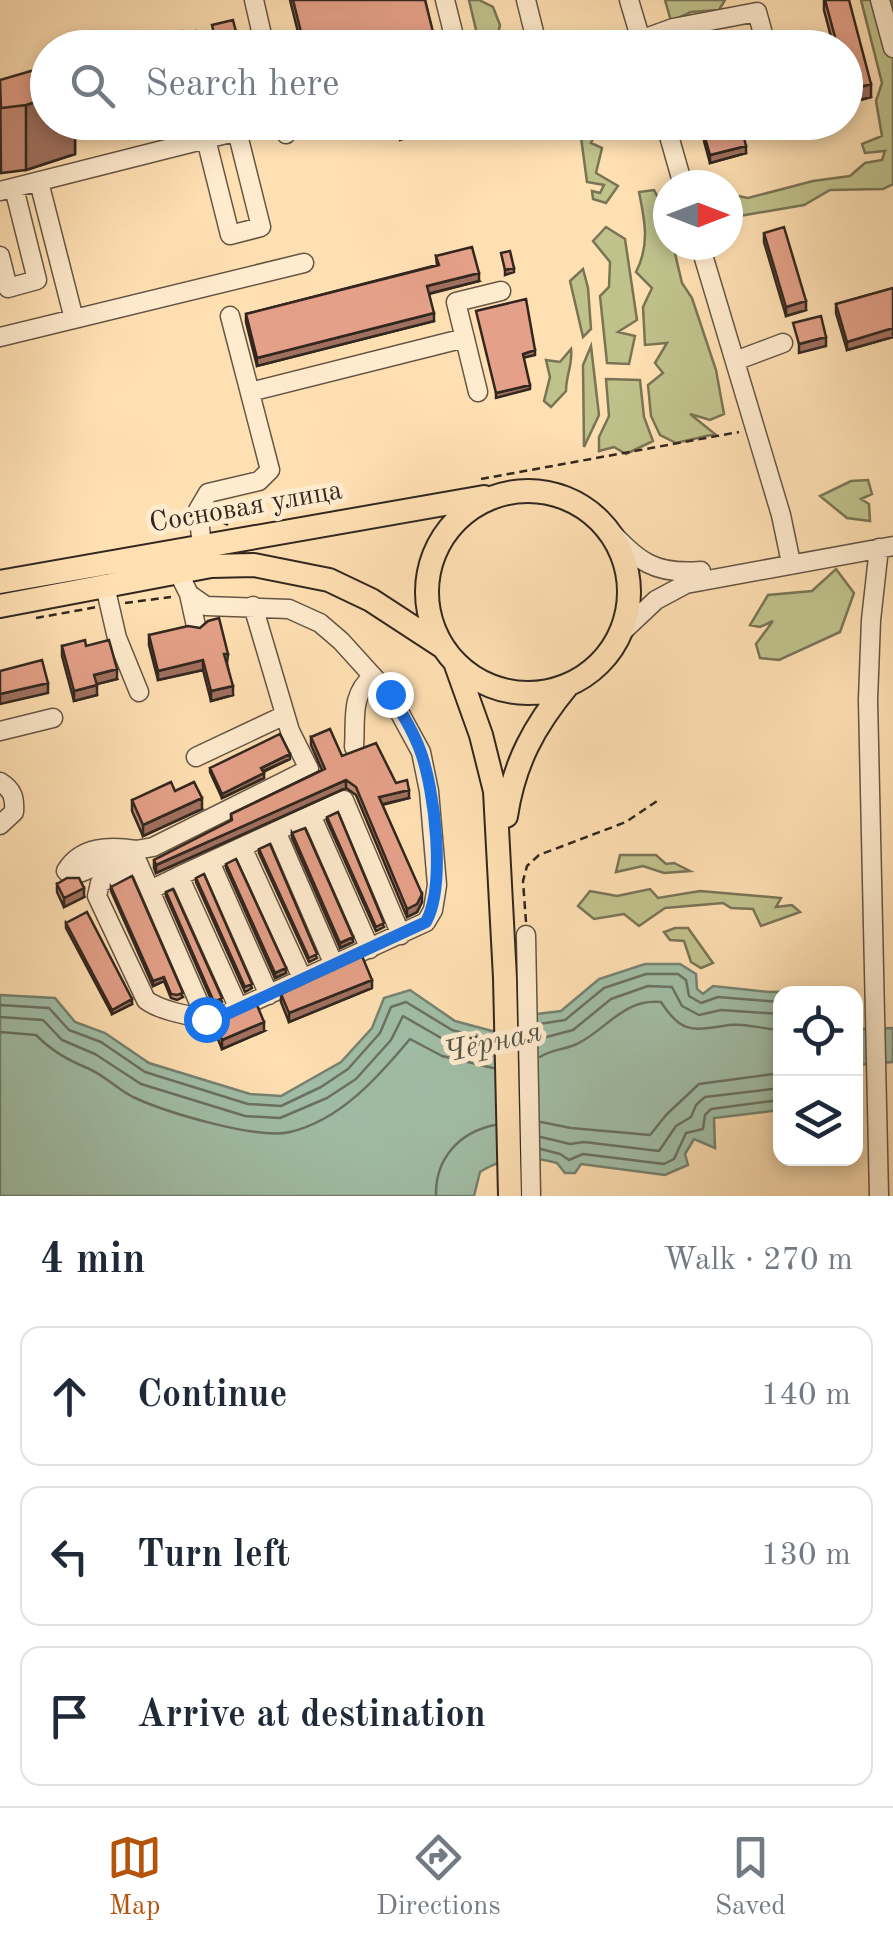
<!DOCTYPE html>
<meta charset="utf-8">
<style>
:root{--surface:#fff;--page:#f2f2f3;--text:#1f2937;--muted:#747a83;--line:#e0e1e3;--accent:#b45309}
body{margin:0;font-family:"Old Standard TT",serif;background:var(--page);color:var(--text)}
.controls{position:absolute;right:30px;bottom:30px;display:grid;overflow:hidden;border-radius:20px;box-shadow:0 5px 15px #0003}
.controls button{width:90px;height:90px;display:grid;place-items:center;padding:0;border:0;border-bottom:2px solid var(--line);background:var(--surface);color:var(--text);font:50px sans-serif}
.compass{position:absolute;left:653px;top:170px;width:90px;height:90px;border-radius:50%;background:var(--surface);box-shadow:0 5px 15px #0003;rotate:90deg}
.stop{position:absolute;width:30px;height:30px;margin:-22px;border:8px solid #1a73e8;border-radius:50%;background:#fff}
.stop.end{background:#1a73e8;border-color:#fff;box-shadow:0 2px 10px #0008}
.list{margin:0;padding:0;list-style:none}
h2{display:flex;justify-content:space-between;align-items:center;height:130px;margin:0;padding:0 40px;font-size:42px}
h2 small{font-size:32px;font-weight:400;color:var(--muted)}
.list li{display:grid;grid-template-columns:65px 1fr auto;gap:30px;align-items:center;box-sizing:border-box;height:140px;margin:0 20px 20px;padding:0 20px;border:2px solid var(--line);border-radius:20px}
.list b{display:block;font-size:38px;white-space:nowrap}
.list em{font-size:32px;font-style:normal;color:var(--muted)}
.icon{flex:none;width:55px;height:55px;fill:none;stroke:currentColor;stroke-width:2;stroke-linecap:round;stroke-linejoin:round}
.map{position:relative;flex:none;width:893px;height:1196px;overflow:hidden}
.search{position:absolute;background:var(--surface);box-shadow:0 5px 15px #0003;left:30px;right:30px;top:30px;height:110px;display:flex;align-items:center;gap:25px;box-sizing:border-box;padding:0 35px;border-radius:55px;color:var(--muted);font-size:38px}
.sheet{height:610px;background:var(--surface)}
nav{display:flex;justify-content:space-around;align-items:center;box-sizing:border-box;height:140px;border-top:2px solid var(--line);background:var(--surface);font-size:28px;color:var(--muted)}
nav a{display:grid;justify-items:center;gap:5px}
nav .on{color:var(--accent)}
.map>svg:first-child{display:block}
</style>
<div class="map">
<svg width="893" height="1196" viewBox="0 0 893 1196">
<rect width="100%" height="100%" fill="#ffe0b3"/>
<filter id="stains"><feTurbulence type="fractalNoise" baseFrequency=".002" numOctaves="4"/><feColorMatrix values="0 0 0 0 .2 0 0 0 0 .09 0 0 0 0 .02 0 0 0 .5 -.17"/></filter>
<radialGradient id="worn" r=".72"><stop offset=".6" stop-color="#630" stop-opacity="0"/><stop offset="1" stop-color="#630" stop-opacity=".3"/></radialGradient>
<path fill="#c0c28c" stroke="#797456" stroke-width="2.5" d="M469,0H479L493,7L500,25L495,47H480Z
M665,0H725L719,10L691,12L671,21Z
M861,0H893V184L883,189L830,190L804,205L728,218V194L748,198L813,181L850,176L865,163L882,160L885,151L865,153L862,144L882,136L876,101L882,83Z
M583,123H601L591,143L602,148L596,173L618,186L606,203L593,199L592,191L600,193L604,185L587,182L580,130Z
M654,190L667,215L668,245H673L682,283L692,298L716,370L724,414L710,420L690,414L715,434L676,443L660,435L651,416L648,385L663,373L655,363L667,343L645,345L643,307L652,288L636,272C650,245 645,221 639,192Z
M606,227L625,239L637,320L618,332L635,336L629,364L607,363L600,296L609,287L610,262L593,241Z
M583,269L588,288L591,329L583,337L570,281Z
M591,346L599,415L584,447L583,365Z
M571,349C573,364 566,375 566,391L551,407L544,401L550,377L546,360L560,362Z
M606,379L640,380L644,417L653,441L626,454L614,447L599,451V437L609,416Z
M868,480L872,494L861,499L869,504L870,521L847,518L820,496L851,481Z
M836,569L854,593L840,632L779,660L760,658L756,644L773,621L760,627L750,625L768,595L812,591Z
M620,855H656L666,864L674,863L690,871L664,873L643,866L616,872Z
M650,889L658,898L700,891L781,898L776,907L792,905L800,912L761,926L753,909L731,908L723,903L665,908L639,926L624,914L594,919L578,906L590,891L617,896Z
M675,928H688L713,963L701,968L691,962L684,941L670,940L664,932Z"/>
<path fill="#a1bea7" stroke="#758271" stroke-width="2.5" d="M645,964H680L696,974L697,989L703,994L713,986L769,992L823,991V993L780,994V1110L714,1118L715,1148L694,1139L685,1154L688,1165L665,1175L581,1164L575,1173H565L557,1163C531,1156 503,1157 480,1172L474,1196H0V995L55,998L75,1022L105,1033L149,1063L250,1094L281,1096L341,1062L372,1028L384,998L410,990L455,1021L492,1031L519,1025L537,1014L561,1011L599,979Z
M893,1028V1062L856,1065V1029Z"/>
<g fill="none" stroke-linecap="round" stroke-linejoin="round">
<path stroke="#6a7263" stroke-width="2.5" d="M0,1005L49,1008L69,1030L101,1042L145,1072L248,1104L281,1106L321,1087L348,1069L380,1033L391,1007L406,1002L452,1030L493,1041
M0,1017L43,1020L62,1040L95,1054L141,1084L245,1116L280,1118L327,1098L356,1079L391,1040L403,1016L448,1042L493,1053
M539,1024L565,1020L604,988L646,974H678L686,980L689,996L701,1003L718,997L780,1002
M0,1032L36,1035C52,1051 66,1059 87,1068C103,1074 117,1089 133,1097C165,1112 257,1140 290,1132C341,1120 379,1076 410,1039L442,1056L493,1068
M539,1039L573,1030L611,999L648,986L672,987L682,1006L699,1015L721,1010L780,1014
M540,1057C552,1049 564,1050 577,1044C606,1030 624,998 661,1002C680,1032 691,1031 723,1026C740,1022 763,1029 780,1030
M541,1122L571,1128L650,1135L667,1114L699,1084L780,1073
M541,1137L570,1144L584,1142L659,1151L676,1126L691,1117L696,1105L705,1097L780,1088
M541,1149L560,1154L569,1160L583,1154L664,1164L674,1159L686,1133L703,1129L705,1115L711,1109L780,1100
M436,1196C435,1159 459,1132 495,1125"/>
<defs>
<path id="minor" d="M254,0L265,48
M445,0L457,48
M526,0L538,48
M629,0L643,47
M880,0L893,48
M640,40L673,28L757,12L767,48
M283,122L286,134
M665,122L683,185
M206,139L230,235L261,227L237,131
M39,182L74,319
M0,191L246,129L244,122
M700,245L781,515L791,563
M0,256L8,288L37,280L14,188
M0,337L304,263
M735,361L783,343
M250,392L465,338
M478,392L456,302L501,291
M607,528C639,561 653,575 701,571
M202,546L198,510L208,493L259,481L270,470L230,316
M879,548L871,620L868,700L879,1196
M178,572L189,594L206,606L289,609L320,623L341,641L390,695L421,752L429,791L437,885L433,910L426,922L213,1020C193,1016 162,1012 146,1000L97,896L100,883L138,863L206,1019
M105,586L117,638L139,692
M189,594L196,626
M621,633L656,600L686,584L893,546
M0,731L53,718
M354,747C356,719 350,695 373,676
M196,757L285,715
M0,782C13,790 15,798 14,812L0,825
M311,815L370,949
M276,831L334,965
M242,847L303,980
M136,850C110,846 81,846 66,871L72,876L136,850L153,847L309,769L290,731L253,606
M210,862L269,995
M179,876L344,800L401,935
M150,890L179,876L239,1009
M526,935L531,1196"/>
<path id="major" d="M427 592a101 101 0 1 1 202 0a101 101 0 1 1-202 0Z
M0,582L484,497
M0,606L211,566L254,565L329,580L371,600L443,647
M456,665L481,735L495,791L505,978L510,1196
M506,816C514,763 534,726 568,685"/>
</defs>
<use href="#minor" stroke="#655544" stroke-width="21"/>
<use href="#major" stroke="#32271f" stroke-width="26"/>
<path stroke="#32271f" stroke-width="2.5" stroke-dasharray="8 5" stroke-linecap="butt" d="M481,479L739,432
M212,517L228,525
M125,603L171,597
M36,618L97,607
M526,922L523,881L527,866L539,855L626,822L657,801"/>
<use href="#minor" stroke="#ffebce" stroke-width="18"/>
<use href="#major" stroke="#ffe0b3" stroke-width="22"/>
</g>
<path fill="#c48a75" stroke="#32271f" stroke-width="2.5" d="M290,0H425L436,48H302Z
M824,0L871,97L849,103L846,90V48H834L824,10Z
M0,80L75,122V154L26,170L1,173Z
M125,122H197L154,136L129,139Z
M710,122H740L746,153L710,163L704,141V134L712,132Z
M764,233L806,310L786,316L764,242Z
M436,256L479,281L429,294L434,321L257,366L246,322V314L437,265Z
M893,288V337L847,350L836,313V304Z
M149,635L228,654L227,663L233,695L211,701L203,670L158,680L149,645Z
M62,646H86L117,679L96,684L97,695L74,701L62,656Z
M311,737L342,756L396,783L409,798L382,805L422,902L417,912L407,917L356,795L346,788L156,873L154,868V860L231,821V814L322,770L311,745Z
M290,759L263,772L264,778L222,798L210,772V768Z
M175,791L202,809L143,836L132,811V800Z
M327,817L384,927L376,931L327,821Z
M292,833L353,942L340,948L292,838Z
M259,849L317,958L309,962L259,853Z
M226,864L286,973L275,978L226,868Z
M196,878L252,988L245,992L196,882Z
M57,884L84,897L64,907L57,892Z
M111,887L183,997L177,1000L171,998L164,981L153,986L111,891Z
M166,892L222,1002L214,1006L166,896Z
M66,923L132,1004L112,1014L66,928Z
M372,988L289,1022L281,1002V994Z
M215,1023L264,1031L222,1049L215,1032Z"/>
<path fill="#a0705f" stroke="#32271f" stroke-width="2.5" d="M236,32V37L215,42V38Z
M871,84V97L849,103V90Z
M48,98V122H75V154L26,170V105Z
M154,122H197L154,136Z
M746,146V153L710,163V155Z
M514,268V272L505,275V270Z
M479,273V281L427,294V286Z
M806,301V310L786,316V307Z
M434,313V321L257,366V358Z
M893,328V337L847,350V342Z
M826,337V346L799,353V344Z
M535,350V355L523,358V354Z
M530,385V389L496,398V393Z
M203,660V670L158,680V671Z
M117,669V679L94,685V675Z
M48,683V693L0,704V694Z
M97,685V695L74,701V691Z
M233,686V695L211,701V691Z
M290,754V759L261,772V768Z
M264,773V778L222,798V794Z
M346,780V788L156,873V865Z
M409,790V798L379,805V797Z
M202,798V809L143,836V825Z
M84,888V897L64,907V898Z
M422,894V902L417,912L407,917V909Z
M353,937V942L340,948V943Z
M286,968V973L275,978V973Z
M164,977V981L153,986V981Z
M372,980V988L289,1022V1013Z
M132,999V1004L112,1014V1010Z
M264,1022V1031L222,1049V1040Z"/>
<path fill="#e4a088" stroke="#32271f" stroke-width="2.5" d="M293,0H425L436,44L421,48H305Z
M825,0H849L871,84L849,90L846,77V48H838Z
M233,20L236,32L215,38L212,25Z
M182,31L183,34L196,31L200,48H124Z
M716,31L720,48H681L679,40Z
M48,66V98L26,105L1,108L0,80Z
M395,122H405L409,137L400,140Z
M712,122H740L746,146L710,155L704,134L714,131Z
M784,227L806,301L786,307L764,233Z
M472,247L479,273L427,286L434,313L257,358L246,314L439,265L436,256Z
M510,251L514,268L505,270L501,253Z
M893,288V328L847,342L836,304Z
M526,299L535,350L523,354L530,385L496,393L476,311Z
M821,316L826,337L799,344L793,323Z
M219,618L228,654H224L233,686L211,691L203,660L158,671L149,635L188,626L200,628L208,621Z
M85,640L86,646L109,640L117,669L94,675L97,685L74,691L62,646Z
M42,660L48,683L0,694V671Z
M330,729L342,756L376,743L396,783L407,780L409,790L379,797L422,894L417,904L407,909L356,787L346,780L156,865L154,860L232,820L231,814L325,769L311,737Z
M280,734L290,754L261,768L264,773L222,794L210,768Z
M171,782L175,791L194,782L202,798L143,825L132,800Z
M338,812L384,923L376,927L327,817Z
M305,828L353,937L340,943L292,833Z
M270,844L317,954L309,958L259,849Z
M236,859L286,968L275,973L226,864Z
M204,874L252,984L245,987L196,878Z
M132,876L183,993L177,995L171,994L164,977L153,981L111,887Z
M67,878H79L84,888L64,898L57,884Z
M173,889L222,998L214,1002L166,892Z
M87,912L132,999L112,1010L66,923Z
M362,956L372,980L289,1013L281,994Z
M257,1005L264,1022L222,1040L215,1023Z"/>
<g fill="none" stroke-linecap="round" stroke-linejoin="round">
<path stroke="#1a73e8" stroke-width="12" d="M206,1019L214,1020L426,922C446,885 435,790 420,750C413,731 401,711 390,694"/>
</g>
<g text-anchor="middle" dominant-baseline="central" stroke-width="10" stroke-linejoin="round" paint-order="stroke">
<g font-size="28" fill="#32271f" stroke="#ffebce">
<text transform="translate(246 508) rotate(-10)">Сосновая улица</text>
</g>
<g font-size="30" font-style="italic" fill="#535448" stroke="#ffebce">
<text transform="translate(493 1043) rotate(-13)">Чёрная</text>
</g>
</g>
<rect width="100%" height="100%" filter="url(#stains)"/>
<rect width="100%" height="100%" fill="url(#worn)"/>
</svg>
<div class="controls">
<button><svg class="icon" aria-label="locate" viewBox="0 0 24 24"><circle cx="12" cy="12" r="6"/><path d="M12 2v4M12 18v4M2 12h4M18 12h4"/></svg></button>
<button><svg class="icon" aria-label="layers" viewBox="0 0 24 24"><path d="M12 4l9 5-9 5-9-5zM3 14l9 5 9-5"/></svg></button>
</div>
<svg class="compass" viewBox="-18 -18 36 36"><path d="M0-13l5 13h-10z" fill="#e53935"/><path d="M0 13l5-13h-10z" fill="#747a83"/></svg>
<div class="stop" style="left:206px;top:1019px"></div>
<div class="stop end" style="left:390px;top:694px"></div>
<div class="search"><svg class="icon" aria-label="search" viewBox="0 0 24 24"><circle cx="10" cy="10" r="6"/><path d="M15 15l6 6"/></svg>Search here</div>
</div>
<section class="sheet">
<h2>4 min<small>Walk · 270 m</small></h2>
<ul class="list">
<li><svg class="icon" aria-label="ahead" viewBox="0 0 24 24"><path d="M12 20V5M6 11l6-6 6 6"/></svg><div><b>Continue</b></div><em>140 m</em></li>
<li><svg class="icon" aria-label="left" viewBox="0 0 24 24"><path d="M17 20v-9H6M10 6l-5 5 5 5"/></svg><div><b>Turn left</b></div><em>130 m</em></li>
<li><svg class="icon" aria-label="arrive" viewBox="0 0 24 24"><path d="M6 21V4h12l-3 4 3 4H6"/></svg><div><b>Arrive at destination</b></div></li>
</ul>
</section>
<nav>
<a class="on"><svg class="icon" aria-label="map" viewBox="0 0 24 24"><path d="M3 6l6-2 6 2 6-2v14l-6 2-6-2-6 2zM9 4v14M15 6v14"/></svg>Map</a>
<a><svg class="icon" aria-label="directions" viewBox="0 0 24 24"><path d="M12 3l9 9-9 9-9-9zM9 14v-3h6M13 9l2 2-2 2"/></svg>Directions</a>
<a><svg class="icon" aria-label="saved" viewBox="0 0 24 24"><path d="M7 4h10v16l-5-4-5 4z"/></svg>Saved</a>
</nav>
